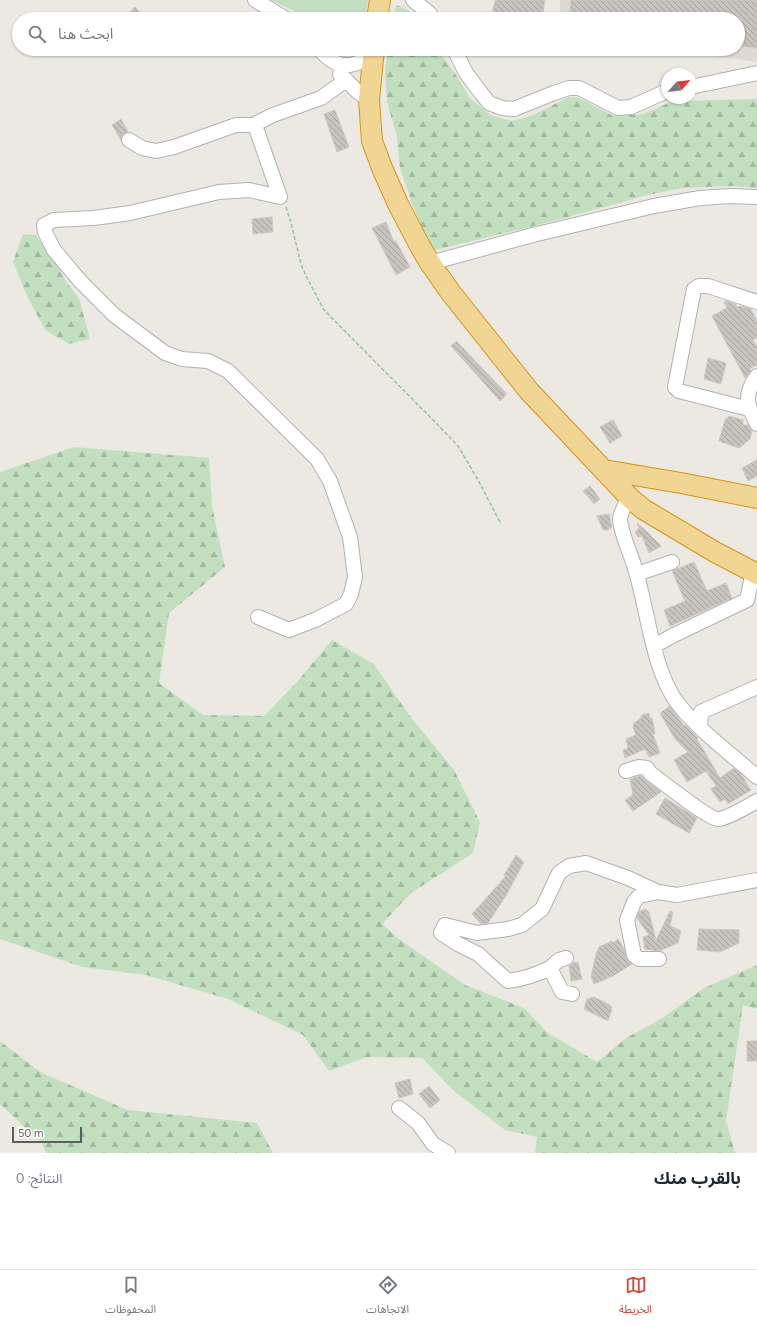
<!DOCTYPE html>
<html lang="ar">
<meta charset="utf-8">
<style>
:root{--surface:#fff;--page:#f6f6f7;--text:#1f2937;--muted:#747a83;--line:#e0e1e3;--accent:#d5443d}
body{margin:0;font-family:Figtree,"Noto Sans Arabic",sans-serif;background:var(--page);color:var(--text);direction:rtl}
.compass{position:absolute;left:661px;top:68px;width:36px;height:36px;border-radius:50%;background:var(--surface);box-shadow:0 1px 3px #0004;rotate:63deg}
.scale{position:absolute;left:12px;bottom:10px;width:70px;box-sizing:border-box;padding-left:4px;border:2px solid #5a5d61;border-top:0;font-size:11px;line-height:14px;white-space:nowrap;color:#5a5d61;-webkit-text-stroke:3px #fff;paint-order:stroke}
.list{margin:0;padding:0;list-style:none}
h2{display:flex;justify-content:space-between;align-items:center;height:52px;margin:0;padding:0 16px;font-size:17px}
h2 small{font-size:13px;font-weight:400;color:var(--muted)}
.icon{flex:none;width:22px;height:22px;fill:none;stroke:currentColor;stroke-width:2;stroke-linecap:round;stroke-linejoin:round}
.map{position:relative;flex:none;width:757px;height:1153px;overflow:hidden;direction:ltr}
.search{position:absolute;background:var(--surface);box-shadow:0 1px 3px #0004;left:12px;right:12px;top:12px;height:44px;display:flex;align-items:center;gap:10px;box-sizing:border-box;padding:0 14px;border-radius:22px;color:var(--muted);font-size:15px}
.sheet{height:116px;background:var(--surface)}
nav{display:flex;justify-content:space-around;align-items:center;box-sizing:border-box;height:56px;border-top:1px solid var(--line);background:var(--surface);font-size:11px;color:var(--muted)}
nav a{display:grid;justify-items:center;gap:2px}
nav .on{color:var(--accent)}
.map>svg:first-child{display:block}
</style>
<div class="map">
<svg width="757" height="1153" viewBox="0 0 757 1153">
<defs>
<pattern id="forest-firs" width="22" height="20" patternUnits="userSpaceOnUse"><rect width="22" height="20" fill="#c2e0c0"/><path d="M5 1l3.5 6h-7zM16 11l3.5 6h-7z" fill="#a1b99f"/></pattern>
<pattern id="building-back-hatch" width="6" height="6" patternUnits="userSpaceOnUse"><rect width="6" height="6" fill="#c7c3be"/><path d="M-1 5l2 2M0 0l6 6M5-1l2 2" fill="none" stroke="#a5a29e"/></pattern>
</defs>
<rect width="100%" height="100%" fill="#ebe9e2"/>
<path fill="#dedad3" d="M560,0H757V62L664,49H738V19H560Z"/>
<path fill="#c2e0c0" d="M271,0H368L365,19H305L300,14Z
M336,49H351L345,58Z"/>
<path fill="url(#forest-firs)" d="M396,5L408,10L416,19H393Z
M387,49H437L456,75L470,98L490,115L511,121L531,116L569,97L579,98L613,116L643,114L673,101L757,99V188L732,186L683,188L648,195L546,223L435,250L423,229L413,206L400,168L397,137L387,102L385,76Z
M23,234L35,235L45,246L67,283L79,298L90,339L69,344L45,330L28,298L13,262Z
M74,447L209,458L212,506L225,567L169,613L159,683L203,715L264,716L296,683L332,640L374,664L409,715L454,770L480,822L473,853L411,893L382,924L399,939L465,985L524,1008L548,1033L597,1062L626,1038L664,1017L704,988L757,965V1009L743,1005L726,1121L735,1153H535L537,1137L505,1130L453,1090L422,1058L367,1057L329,1071L303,1035L228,999L146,975L82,967L0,939V472Z
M0,1041L40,1072L128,1110L257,1123L273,1153H46L42,1143L0,1104Z"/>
<path fill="url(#building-back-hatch)" stroke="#cfcac1" d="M495,0H545L542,19H491Z
M571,0H757V48L738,46V19H569Z
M135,7L146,19H124Z
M335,110L349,147L337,152L324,114Z
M121,119L128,132L122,135L121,140L112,125Z
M272,217L273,232L253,234L252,219Z
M386,222L394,242L396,241L410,267L396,275L372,228Z
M726,301L735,304L737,307L741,306L751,309L757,321V338L753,340L757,347V365L750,368L751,371L745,378L712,316L727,308L724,302Z
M456,341L507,394L500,401L451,346Z
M708,358L726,363L721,384L704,379Z
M729,416L743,420V425H748L752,431L750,439L739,448L719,441L725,420Z
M613,420L622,436L610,443L600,427Z
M757,460V476L748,481L742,468Z
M590,486L600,499L594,504L583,491Z
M609,514L612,527L608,530H603L597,516Z
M637,523L646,531L661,546L649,553L642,536L638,537L635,532L639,528Z
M694,562L707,591L726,583L732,598L670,626L664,610L685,601L672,571Z
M670,706L684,726L685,725L698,738L697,739L720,778L734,768L741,774L751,790L728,804L725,799L720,802L711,789L716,786L706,771L687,782L674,760L688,752L675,739L660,713Z
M649,713L650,719L652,718L655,733L653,735L660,753L649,757L645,749L625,758L623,750L628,748L626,739L636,735L633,727L634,723L641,718L642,715Z
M640,776H642L645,780L661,792L633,811L625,800L633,795L630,779Z
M665,798L697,818L689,833L656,814Z
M516,855L524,862L507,894L488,923L481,924L472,914L506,876L504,875Z
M645,909L649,912L656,940L670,911L673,912L670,926L681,931L678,943L659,951L645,949L643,937L649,935L637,918L639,912Z
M699,929L739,930V943L720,952L697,950Z
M618,939L624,949L626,957L632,964L613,976L594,984L591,977L596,954L599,947L612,941L613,943Z
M578,962L582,979L571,981L569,966L573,963Z
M594,997L610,1005L612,1009L608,1021L584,1009L587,999Z
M747,1041H757V1061H747Z
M410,1079L413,1094L399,1098L395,1083Z
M429,1086L440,1100L430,1108L419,1094Z"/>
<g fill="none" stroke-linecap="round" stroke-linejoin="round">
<defs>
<path id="minor" d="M255,0L286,19
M413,0L429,13L434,19
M319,49C338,70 349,69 373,56
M454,49L466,73L481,93L489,103L502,108L514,109L554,93L569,88H579L618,108L631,107L667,91
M340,74L358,92L369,100
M691,87L757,73
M129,140L142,148L156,151L174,147L236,125H256
M430,263L533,235L654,206L700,198L730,196L757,197
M757,376C743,395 747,405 757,424
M749,409L679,391L675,387L694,289L699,286H708L757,302
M629,497C626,503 620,513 620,520C622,538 632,555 636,572C648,611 653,673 679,705C701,732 731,754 757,777
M637,574L672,562
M258,617L289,630L315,620L346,604L351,594L355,577L350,537L330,481L317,459L228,371L208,361L182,359L165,353L114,315L81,282L54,250L45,232L44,225L54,220L94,218L130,213L219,192L249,190L280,197L256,128L257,123L273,115L321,98L346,80
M654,646L672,636L747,600L753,572
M700,727L701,712L757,687
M626,771L639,767L647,768L650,773C661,781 709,819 718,819C727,819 748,806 757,801
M658,892L639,896L634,902L627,920L634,955L639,959H659
M550,968L559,960L566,958
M572,994L562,992L550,968C536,975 524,979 508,981L478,954L458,944L441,933L445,925L477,933L508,929L522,925L542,909L559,873L569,866L586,863L628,878L658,892L677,895L757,880
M399,1108L418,1123L433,1144L448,1153"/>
<path id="highway" d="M377,19L380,0
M374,49L369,100L372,141L382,168L398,204L421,248L430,263L451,293L529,391L629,497L643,509L715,552L757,574
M604,470L681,483L757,498"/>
</defs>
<use href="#minor" stroke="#afb2b6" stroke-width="16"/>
<use href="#highway" stroke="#d59318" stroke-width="22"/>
<path stroke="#9ac1a4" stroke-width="1.5" stroke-dasharray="4 2" stroke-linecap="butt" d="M286,207L291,223L301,264L306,276L324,310L438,425L458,446L477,478L501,524"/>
<use href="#minor" stroke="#fff" stroke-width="14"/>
<use href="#highway" stroke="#f1d693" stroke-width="20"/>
</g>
</svg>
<svg class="compass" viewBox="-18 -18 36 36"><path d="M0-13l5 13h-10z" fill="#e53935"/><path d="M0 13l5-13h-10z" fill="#747a83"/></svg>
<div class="scale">50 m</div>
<div class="search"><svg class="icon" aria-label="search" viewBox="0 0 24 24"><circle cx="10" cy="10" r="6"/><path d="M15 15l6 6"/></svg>ابحث هنا</div>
</div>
<section class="sheet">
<h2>بالقرب منك<small>النتائج: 0</small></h2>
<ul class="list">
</ul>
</section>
<nav>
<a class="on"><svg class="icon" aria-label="map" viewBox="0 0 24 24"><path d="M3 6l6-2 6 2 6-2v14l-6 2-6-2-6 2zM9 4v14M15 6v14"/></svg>الخريطة</a>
<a><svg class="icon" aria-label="directions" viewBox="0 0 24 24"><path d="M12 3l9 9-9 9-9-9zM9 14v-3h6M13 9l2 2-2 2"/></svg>الاتجاهات</a>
<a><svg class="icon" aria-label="saved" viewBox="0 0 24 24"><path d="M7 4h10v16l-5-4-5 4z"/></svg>المحفوظات</a>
</nav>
